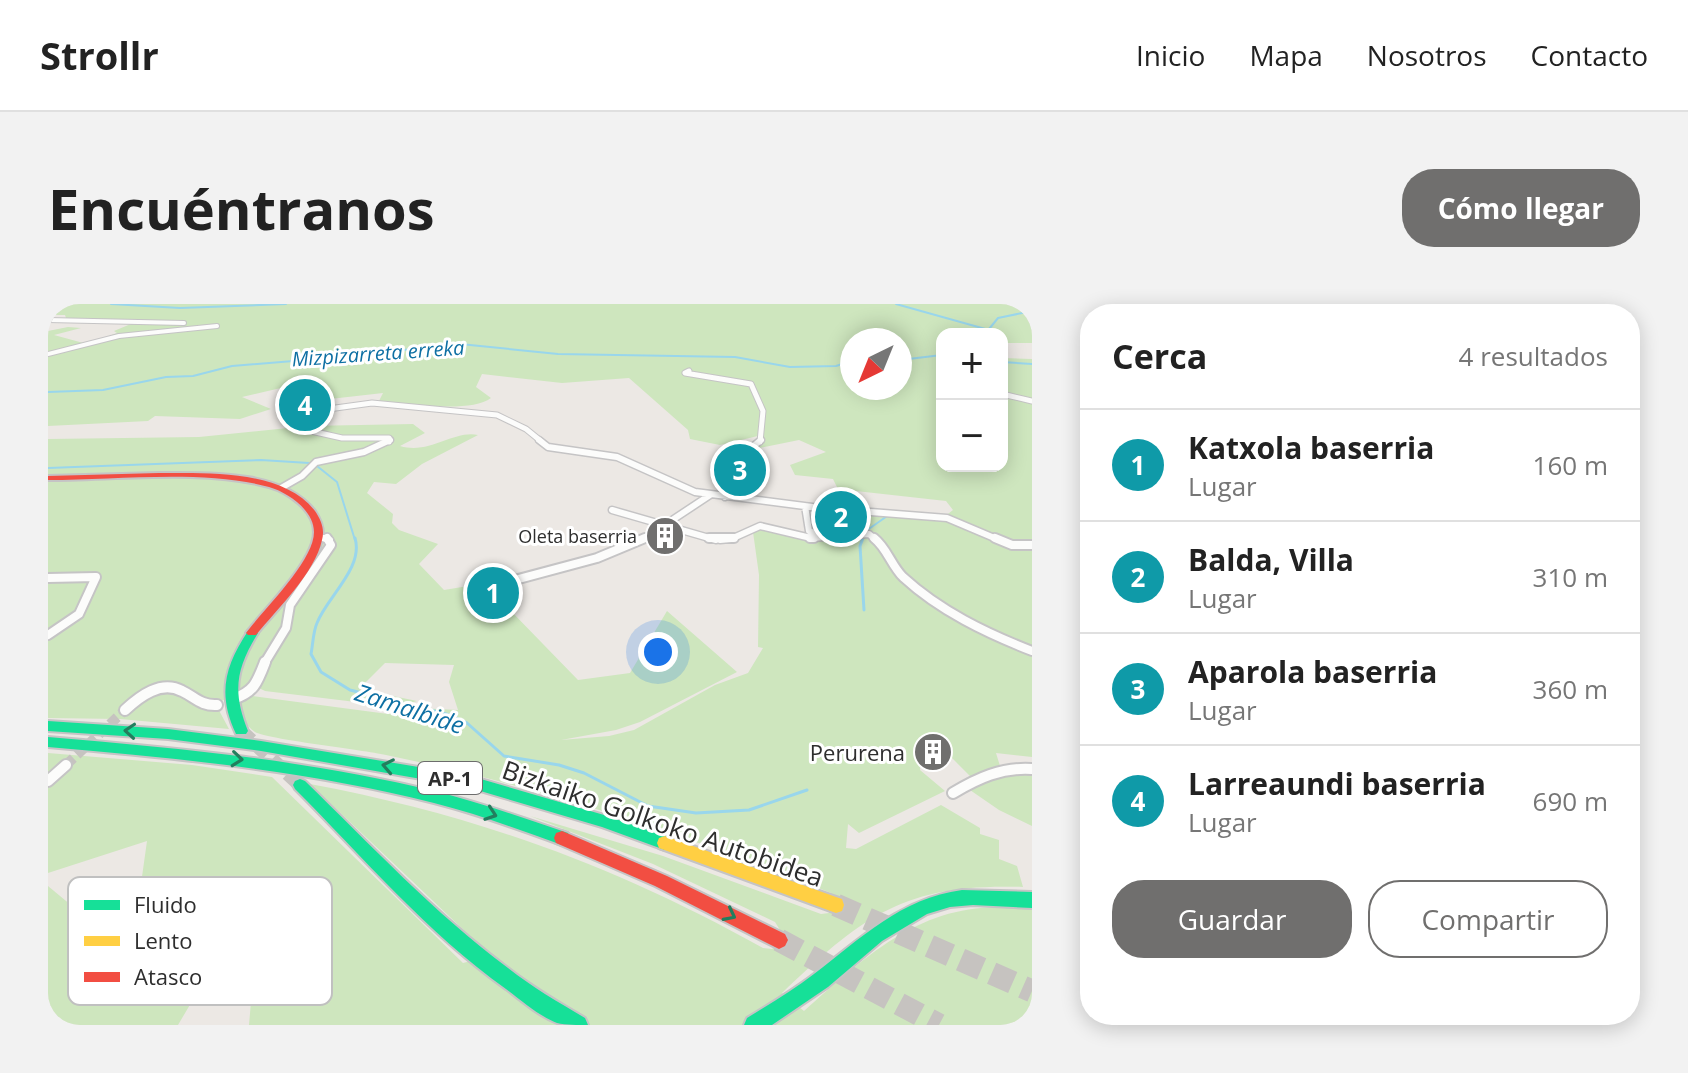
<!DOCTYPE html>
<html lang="es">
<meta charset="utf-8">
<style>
:root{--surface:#fff;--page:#f2f2f2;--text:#222;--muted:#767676;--line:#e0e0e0;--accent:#706f6e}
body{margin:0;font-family:"Open Sans",sans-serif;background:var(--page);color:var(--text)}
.controls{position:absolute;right:24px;top:24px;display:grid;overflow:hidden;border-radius:16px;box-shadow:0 4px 20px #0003}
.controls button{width:72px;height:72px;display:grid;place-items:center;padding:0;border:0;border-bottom:2px solid var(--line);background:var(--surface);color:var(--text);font:40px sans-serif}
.compass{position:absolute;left:792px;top:24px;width:72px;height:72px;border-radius:50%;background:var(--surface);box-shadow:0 4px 20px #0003;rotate:223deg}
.you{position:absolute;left:610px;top:348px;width:28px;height:28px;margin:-20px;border:6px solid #fff;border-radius:50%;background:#1a73e8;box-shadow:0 0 0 12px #1a73e833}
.badge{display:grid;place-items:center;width:52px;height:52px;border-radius:50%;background:var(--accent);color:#fff;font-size:26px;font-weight:700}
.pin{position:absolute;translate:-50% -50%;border:4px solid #fff;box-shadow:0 2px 8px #0006}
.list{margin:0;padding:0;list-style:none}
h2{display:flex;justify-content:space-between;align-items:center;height:104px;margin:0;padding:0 32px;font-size:34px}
h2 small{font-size:26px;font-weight:400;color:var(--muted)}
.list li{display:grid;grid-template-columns:52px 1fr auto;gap:24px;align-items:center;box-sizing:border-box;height:112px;padding:0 32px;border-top:2px solid var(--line)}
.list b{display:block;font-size:30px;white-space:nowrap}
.list p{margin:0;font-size:26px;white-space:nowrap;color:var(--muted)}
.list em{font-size:26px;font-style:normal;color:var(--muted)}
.actions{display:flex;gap:16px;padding:24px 32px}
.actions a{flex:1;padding:18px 0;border:2px solid var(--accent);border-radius:32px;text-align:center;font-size:28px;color:var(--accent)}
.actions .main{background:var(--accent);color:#fff}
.map{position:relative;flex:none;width:984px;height:721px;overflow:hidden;border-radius:32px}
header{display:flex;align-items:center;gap:48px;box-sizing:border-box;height:112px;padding:0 40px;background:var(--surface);border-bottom:2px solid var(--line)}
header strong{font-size:38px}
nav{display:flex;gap:44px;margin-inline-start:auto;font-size:28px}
.intro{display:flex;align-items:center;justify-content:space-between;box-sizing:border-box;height:192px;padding:0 48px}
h1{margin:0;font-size:56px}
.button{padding:20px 36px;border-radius:32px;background:var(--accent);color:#fff;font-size:28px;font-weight:700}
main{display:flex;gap:48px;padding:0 48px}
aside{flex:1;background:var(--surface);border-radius:32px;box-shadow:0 4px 20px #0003}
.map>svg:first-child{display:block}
</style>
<header>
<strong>Strollr</strong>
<nav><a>Inicio</a><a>Mapa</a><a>Nosotros</a><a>Contacto</a></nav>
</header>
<div class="intro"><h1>Encuéntranos</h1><a class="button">Cómo llegar</a></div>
<main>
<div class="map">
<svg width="984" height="721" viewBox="0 0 984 721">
<rect width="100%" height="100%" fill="#ece8e4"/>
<path fill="#cee6be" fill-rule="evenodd" d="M0,0H984V39H954V30H894V162H954V54L984,55V453L948,449L952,462L923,473L889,439L874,441L872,466L897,487L811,529L800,520L798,544L808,545L893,501L932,524V530L951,536V555L969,562L975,583C857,579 816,611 734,689L756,707C826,645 883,590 984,606V721H201L204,686L153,682L130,721H0V582L83,651L99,537L0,569V449L144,461L224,473L415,659L443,652L262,480C428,511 568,562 715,644L724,645L729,641L732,626L727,618L605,560L482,512L615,552L773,610L781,609L783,589C639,531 491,482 338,451C316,446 218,435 207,428C197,421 191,409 187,398L205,392L340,410L369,404L410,406L401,378L406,361L337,359L311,385L369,397L349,403L217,387L211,384L167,399L181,425L72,415L0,414V135L151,133L259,122L365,120L377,129L352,142C382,151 405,126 430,131L374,160L348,180L326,178L319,189L345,210L344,219L351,226L390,240L371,260L396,286L420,282L428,295L460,304L530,376L582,369L619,307L689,368L592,418L568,426L513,436L561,432L586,426L667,381L700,369L715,344L710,343L711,271L705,228L711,224L760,233L782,232L769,203L896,213L905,206L898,197L790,185L785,175L747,171L742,161L778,148L751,136L706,145L714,131L672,141L642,135L640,126L581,74L514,79L434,70L428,83L443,94C422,110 358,99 331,97L335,89L247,99L243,83H237L194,93L223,105L192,115L107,112L100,117L0,122V27L20,23L33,24L6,31L39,40L69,29L66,27L90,17L25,16L18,14L17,11H0ZM804,36H852V84H804Z
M970,467L984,470V522L951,506L922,486L950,472Z"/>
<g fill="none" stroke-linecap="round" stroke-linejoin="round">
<path stroke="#99d6ec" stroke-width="2" d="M63,0L132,4L238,0
M848,0L941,26
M937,30L950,14L984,7
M852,56L894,51
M954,58L984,60
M0,88L55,86L118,73L145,72L184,62L330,50L402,39L510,50L687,53L742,63L788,62L804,57
M269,162L289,178L307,236
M0,164L213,156L261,159
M818,227L842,210
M814,236L816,232"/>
<path stroke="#99d6ec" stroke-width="3" d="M307,234C316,264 279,293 269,319C265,328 265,340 263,350L273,368L302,386L398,410L419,419L456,452L511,461L536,469L600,502L648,509L701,506L759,486
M815,234L812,242L816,306"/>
<path stroke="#c6c3c0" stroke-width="10" stroke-dasharray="10 5" stroke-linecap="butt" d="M18,461L77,406"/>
<path stroke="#c6c3c0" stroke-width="14" stroke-dasharray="14 7" stroke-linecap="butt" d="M193,427L252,481"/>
<path stroke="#c6c3c0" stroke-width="23" stroke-dasharray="23 11" stroke-linecap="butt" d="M788,601L984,687
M731,636L891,721"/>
<defs>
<path id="street-far4" d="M0,16L136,19
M0,50L71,32L169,22"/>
<path id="street-far3" d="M641,67L637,69L703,80L715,107L712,138
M954,90L984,97
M341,138V134H294L241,122L251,109L324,99L449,111L478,125L494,138"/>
<path id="street-far2" d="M491,136L500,143L569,153L647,188L772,204L899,214L951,236
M233,184L254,172L268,158L316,148L342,136
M677,193L673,168L713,136
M757,202L761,227L771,231
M564,206L668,236
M271,233L282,236
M594,236L662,191
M672,236L683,235L712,222L763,234L821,230L828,236"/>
<path id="street-far1" d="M661,234H686
M762,234H766
M826,234C839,244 843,261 855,273C892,307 938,329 984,347
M947,234L964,241H984
M0,274L48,273L31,310L0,331
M448,281L549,254L597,234
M216,360L238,324L242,301L283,241L279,234"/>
<path id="street" d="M185,395C206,388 209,379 217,358
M77,406C92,392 113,376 134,387C147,393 153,402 169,401
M0,477L18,461
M905,489C930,474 954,463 984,465"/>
<path id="fast" d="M204,325L210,329C188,365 184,387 200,427L198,430H188C169,390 177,362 200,327Z
M0,417L120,425L213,437L419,471L556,511L623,534L625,539L623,544L617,546L554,523L419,483L213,447L120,435L0,427Z
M0,433C130,444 259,456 386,487C431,498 475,514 520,529L522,534L520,539L514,541C472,526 430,510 386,499C260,467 130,454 0,443Z
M252,475L257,477C323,541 386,609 460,664C484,683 510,698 537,714L540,721C530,721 518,721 509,719C491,712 474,697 458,685C379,629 315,553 247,485L245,481L247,477Z
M914,586L984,588V604L925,601L902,603L879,610L834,637L780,683L724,721H696L699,714C722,700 745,686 766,670C812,635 853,594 914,586Z"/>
<path id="slow" d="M617,532L788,593L794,595L796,601L794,607L788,609L611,544L609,539L611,534Z"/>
<path id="jam" d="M111,169C158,169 235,165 267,207C273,216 277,225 274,236C267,269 229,305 208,331H200L198,329C216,305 266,257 266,228C266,206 239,188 221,183C157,165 67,176 0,176V172Z
M514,527L619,572L737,630L740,636L737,642L731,645L725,642L607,582L508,539L506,534L508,529Z"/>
</defs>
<use href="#street-far4" stroke="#c5c4c5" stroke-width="6"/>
<use href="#street-far3" stroke="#c5c4c5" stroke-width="7"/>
<use href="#street-far2" stroke="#c5c4c5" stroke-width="9"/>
<use href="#street-far1" stroke="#c5c4c5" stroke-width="12"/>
<use href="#street" stroke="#c5c4c5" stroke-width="14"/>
<use href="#fast" stroke="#c5c4c5" stroke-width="4"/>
<use href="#slow" stroke="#c5c4c5" stroke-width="4"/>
<use href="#jam" stroke="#c5c4c5" stroke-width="4"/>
<use href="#street-far4" stroke="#fcfcfb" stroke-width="4"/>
<use href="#street-far3" stroke="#fcfcfb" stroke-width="5"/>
<use href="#street-far2" stroke="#fcfcfb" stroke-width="6"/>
<use href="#street-far1" stroke="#fcfcfb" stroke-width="8"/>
<use href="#street" stroke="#fcfcfb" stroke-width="10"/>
<use href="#fast" fill="#16e098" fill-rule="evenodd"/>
<use href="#slow" fill="#ffcf43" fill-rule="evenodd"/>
<use href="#jam" fill="#f24e42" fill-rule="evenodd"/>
</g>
<defs><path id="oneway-chevron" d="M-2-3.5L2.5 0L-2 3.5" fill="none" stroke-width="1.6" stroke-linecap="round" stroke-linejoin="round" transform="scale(2)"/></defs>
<g stroke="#237e5e">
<use href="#oneway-chevron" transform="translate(82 427) rotate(-176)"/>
<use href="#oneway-chevron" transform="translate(189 455) rotate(6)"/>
<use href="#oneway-chevron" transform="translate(340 462) rotate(-169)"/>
<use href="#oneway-chevron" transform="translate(443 510) rotate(19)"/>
<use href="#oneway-chevron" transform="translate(682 611) rotate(27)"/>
</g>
<defs>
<symbol id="building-disc" viewBox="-11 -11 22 22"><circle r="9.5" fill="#706f6e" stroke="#fff"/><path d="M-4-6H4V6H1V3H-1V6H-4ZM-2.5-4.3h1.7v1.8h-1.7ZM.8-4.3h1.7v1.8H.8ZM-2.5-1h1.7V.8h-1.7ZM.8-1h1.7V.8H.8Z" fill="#fff"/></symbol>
</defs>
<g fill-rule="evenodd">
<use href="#building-disc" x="595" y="210" width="44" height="44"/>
<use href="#building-disc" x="863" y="426" width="44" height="44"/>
</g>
<g text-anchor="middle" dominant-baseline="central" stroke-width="6" stroke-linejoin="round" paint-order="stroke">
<g font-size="18" fill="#2e2e2e" stroke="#fff" text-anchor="end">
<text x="589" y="232">Oleta baserria</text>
</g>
<g font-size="20" font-style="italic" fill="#0d6fa3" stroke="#fff">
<text transform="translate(330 49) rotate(-4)">Mizpizarreta erreka</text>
</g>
<rect fill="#fff" stroke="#6d6d6d" stroke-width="2" x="370" y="458" width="64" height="32" rx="6"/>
<g font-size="20" font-weight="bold" fill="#2e2e2e">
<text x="402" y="474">AP-1</text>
</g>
<g font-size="22" fill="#2e2e2e" stroke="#fff" text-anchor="end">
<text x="857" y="448">Perurena</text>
</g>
<g font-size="24" font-style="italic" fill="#0d6fa3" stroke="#fff">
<text transform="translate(362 404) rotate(18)">Zamalbide</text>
</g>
<g font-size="26" fill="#2e2e2e" stroke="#fff">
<text transform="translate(615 519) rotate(19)">Bizkaiko Golkoko Autobidea</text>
</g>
</g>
<rect x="20" y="573" width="264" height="128" rx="12" fill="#fff" stroke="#c0c0c0" stroke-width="2"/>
<rect x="36" y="596" width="36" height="10" fill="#16e098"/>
<rect x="36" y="632" width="36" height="10" fill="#ffcf43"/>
<rect x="36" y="668" width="36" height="10" fill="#f24e42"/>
<g font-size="22" fill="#2e2e2e">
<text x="86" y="609">Fluido</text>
<text x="86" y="645">Lento</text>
<text x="86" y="681">Atasco</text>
</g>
</svg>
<div class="controls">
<button>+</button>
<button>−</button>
</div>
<svg class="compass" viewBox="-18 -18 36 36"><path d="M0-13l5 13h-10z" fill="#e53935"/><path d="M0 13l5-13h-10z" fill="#767676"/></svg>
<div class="you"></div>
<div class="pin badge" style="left:445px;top:289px;background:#0f9aa8">1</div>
<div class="pin badge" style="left:793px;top:213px;background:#0f9aa8">2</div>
<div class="pin badge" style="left:692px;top:166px;background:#0f9aa8">3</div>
<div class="pin badge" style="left:257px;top:101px;background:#0f9aa8">4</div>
</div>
<aside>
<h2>Cerca<small>4 resultados</small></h2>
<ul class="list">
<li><span class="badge" style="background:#0f9aa8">1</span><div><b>Katxola baserria</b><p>Lugar</p></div><em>160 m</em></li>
<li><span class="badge" style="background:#0f9aa8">2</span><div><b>Balda, Villa</b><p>Lugar</p></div><em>310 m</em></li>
<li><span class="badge" style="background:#0f9aa8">3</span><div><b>Aparola baserria</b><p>Lugar</p></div><em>360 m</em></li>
<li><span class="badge" style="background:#0f9aa8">4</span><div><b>Larreaundi baserria</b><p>Lugar</p></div><em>690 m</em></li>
</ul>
<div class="actions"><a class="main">Guardar</a><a>Compartir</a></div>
</aside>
</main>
